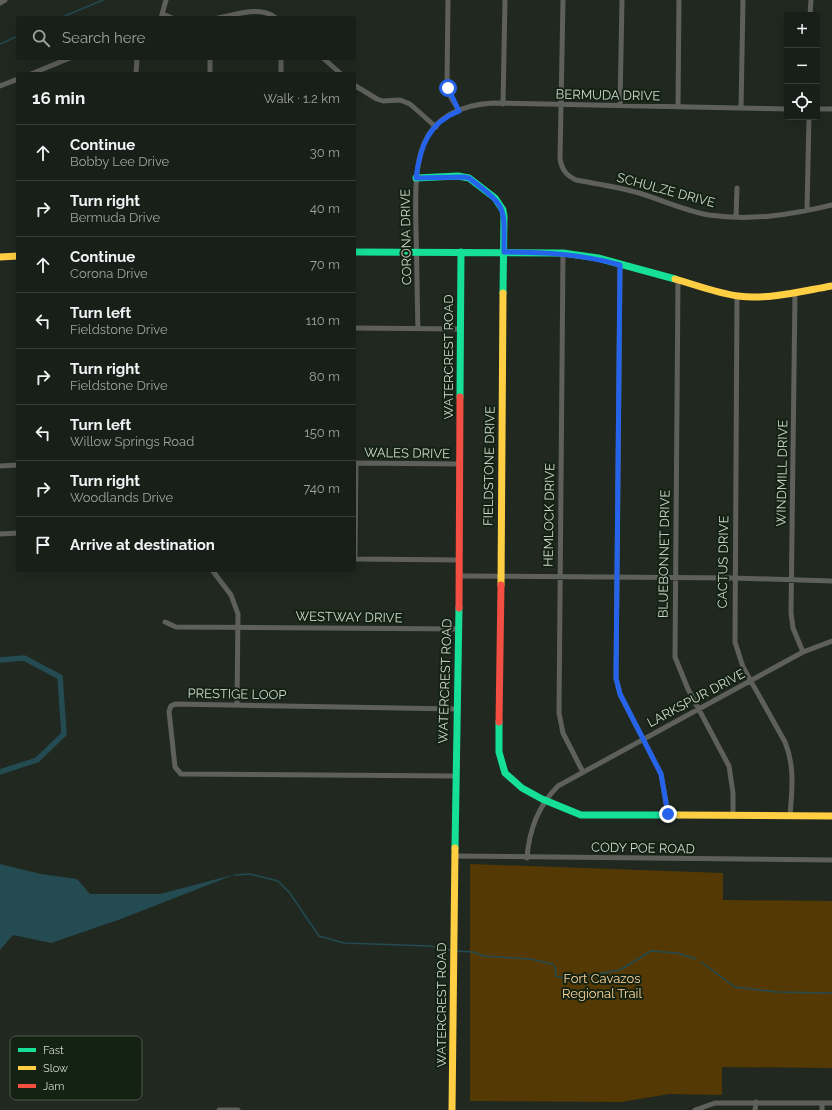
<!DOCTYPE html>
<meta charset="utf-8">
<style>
:root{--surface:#181e18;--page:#252b25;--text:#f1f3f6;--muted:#9fa2a2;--line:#363c37}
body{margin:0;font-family:Raleway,sans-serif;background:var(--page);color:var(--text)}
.controls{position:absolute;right:12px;top:12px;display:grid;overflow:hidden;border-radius:4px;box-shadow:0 4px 16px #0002}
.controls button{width:36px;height:36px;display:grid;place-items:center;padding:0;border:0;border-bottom:1px solid var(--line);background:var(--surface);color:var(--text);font:20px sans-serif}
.stop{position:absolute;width:12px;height:12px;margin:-9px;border:3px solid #2563eb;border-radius:50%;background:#fff}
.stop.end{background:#2563eb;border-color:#fff;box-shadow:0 1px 4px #0008}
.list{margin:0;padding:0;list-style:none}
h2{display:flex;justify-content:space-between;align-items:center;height:52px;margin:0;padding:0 16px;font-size:17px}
h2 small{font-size:13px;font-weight:400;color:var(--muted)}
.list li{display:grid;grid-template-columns:26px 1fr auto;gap:12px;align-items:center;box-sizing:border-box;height:56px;padding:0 16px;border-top:1px solid var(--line)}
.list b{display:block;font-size:15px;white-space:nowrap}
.list p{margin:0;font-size:13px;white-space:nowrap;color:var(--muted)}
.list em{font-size:13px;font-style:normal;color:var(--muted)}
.icon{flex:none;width:22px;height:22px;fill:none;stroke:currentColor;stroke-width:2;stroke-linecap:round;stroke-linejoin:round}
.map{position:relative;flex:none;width:832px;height:1110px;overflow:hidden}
.search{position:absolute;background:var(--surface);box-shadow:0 4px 16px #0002;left:16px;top:16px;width:340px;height:44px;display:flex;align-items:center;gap:10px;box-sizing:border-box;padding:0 14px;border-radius:4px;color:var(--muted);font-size:15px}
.panel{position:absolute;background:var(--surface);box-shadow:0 4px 16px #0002;left:16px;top:72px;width:340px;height:500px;border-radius:4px}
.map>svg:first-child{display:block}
</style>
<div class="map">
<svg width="832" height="1110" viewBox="0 0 832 1110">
<rect width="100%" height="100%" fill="#202820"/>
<path fill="#553904" d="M470,864L723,873V900L832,901V1068L722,1067V1095L669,1094L621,1102L470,1101Z"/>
<path fill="#234b51" d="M0,864L41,874L77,879L90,894H160L236,874L121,919L51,943L13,935L0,950Z"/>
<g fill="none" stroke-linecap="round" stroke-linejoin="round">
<path stroke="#234b51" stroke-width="1.5" d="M60,18L103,0
M0,44L18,36
M235,875L250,874L278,881L289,892L319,936L344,943L430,946L451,950
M457,951L473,952L484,956L530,959L552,964L555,966L556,976L568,979L620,970L651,951L677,953L696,959
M701,962L735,987L777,992L832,993"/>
<path stroke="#234b51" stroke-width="5.5" d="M0,660L24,658L60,677L64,734L37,760L0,772"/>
<path stroke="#5f605c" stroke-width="5" d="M448,0L447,83L449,94L459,111
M563,0L560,159C562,170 566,175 576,180C597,184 619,187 639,193C662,200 685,211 709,215C751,221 791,215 832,205
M0,3L5,0
M163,14L172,18
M810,15L811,0
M161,18L166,0
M218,18C236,15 260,5 276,18
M210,58V74
M281,58V74
M323,58L341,74
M31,74L70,58
M136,74L137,58
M354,85L377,99L383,101L400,100L410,104L436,127
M0,86L18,79
M503,104L505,0
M620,106L622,0
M678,107L679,0
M741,108L743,0
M817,109H832
M807,210L809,117
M736,217L737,188
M563,253L559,713L563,733L583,772
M620,265L616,678L620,694L661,774L668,814
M678,280L675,657L688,689L729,766L733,793V815
M795,292L791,613L793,628L803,652
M737,296L735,642L743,667L785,742C795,766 792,790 790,816
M354,328L460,329
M418,329C417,296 417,264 416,231C415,168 411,108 493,103L787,109
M354,463L460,464
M0,466L18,465
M0,534L18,533
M354,559L459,560
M355,559L356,463
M212,570L231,595L238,614L237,705
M459,576L734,578L832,581
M165,622L176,627L459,629
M455,776L181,774L175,767L169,711L171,706L175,704L456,709
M454,856L832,860
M527,858C529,829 538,806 558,786L803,652L832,641
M219,1110H238
M695,1110L715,1103H832
M755,1110L756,1102
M822,1110V1103"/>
<path stroke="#16e098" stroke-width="7" d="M416,178L458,176L469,178L495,198L503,210L504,216L503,293
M354,252L563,253L598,258L675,279
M460,397L461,252
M499,722V752L505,773L522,788L542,799L581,815H678
M455,848L459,608"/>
<path stroke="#ffcf43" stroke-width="7" d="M0,257L18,256
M675,279C696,285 717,293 738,296C768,300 802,291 832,286
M501,585L503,293
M678,815L832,816
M452,1110L455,848"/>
<path stroke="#f24e42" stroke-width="7" d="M459,608L460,397
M499,722L501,585"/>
</g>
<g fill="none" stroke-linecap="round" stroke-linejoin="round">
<path stroke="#2563eb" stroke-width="5" d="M448,88L459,111C428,123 420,147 416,178L464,177L469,178C508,208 504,205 504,252C544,252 581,254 620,265L616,678L620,694L661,774L668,814"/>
</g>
<g text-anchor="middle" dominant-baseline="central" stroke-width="4" stroke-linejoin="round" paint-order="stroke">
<g font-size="13" fill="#d0d9cf" stroke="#132213">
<text transform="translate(608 95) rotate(1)">BERMUDA DRIVE</text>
<text transform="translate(666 190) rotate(15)">SCHULZE DRIVE</text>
<text transform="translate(406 237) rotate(-91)">CORONA DRIVE</text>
<text transform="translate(448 357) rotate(-90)">WATERCREST ROAD</text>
<text transform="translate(407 453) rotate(1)">WALES DRIVE</text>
<text transform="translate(489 466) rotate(-89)">FIELDSTONE DRIVE</text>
<text transform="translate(782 473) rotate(-89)">WINDMILL DRIVE</text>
<text transform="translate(549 515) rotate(-89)">HEMLOCK DRIVE</text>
<text transform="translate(664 554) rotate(-89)">BLUEBONNET DRIVE</text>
<text transform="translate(723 562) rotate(-89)">CACTUS DRIVE</text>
<text transform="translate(349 617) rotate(1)">WESTWAY DRIVE</text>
<text transform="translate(445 681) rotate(-88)">WATERCREST ROAD</text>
<text transform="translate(237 694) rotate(1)">PRESTIGE LOOP</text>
<text transform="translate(696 698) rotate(-28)">LARKSPUR DRIVE</text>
<text transform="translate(643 848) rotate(1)">CODY POE ROAD</text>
<text transform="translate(441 1005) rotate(-90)">WATERCREST ROAD</text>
</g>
<g font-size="13" fill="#ffd296" stroke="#132213">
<text x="602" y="978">Fort Cavazos<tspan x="602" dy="15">Regional Trail</tspan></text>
</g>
</g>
<rect x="10" y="1036" width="132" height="64" rx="6" fill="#132213" stroke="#4c594b" stroke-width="1"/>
<rect x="18" y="1048" width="18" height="4" fill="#16e098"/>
<rect x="18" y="1066" width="18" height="4" fill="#ffcf43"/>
<rect x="18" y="1084" width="18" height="4" fill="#f24e42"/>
<g font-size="11" fill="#d0d9cf">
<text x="43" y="1054">Fast</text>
<text x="43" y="1072">Slow</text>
<text x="43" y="1090">Jam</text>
</g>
</svg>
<div class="controls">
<button>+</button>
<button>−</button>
<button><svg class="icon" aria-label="locate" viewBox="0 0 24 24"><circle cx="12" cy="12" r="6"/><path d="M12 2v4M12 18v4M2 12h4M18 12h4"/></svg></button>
</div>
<div class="stop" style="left:448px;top:88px"></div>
<div class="stop end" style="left:668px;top:814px"></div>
<div class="search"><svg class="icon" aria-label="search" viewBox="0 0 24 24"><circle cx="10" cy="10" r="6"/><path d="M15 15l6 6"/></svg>Search here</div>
<section class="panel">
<h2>16 min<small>Walk · 1.2 km</small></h2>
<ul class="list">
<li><svg class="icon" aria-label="ahead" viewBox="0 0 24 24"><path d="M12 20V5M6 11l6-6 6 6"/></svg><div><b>Continue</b><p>Bobby Lee Drive</p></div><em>30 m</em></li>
<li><svg class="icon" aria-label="right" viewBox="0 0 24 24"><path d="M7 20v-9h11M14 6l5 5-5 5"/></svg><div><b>Turn right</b><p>Bermuda Drive</p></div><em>40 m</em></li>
<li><svg class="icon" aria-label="ahead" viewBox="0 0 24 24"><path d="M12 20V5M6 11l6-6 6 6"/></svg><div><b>Continue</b><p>Corona Drive</p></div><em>70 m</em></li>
<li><svg class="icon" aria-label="left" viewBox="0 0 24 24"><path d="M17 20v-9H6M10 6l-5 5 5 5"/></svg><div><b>Turn left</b><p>Fieldstone Drive</p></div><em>110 m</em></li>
<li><svg class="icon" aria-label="right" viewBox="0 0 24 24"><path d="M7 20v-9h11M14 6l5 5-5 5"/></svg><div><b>Turn right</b><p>Fieldstone Drive</p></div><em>80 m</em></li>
<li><svg class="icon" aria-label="left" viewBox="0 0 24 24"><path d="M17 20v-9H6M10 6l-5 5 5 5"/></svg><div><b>Turn left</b><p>Willow Springs Road</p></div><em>150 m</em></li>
<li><svg class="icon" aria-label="right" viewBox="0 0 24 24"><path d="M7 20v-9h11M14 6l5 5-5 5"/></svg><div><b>Turn right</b><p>Woodlands Drive</p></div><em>740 m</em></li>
<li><svg class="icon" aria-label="arrive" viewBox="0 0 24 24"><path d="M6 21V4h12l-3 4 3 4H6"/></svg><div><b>Arrive at destination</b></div></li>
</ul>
</section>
</div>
